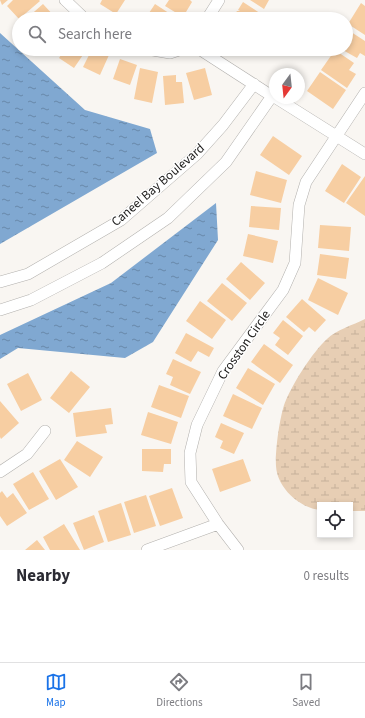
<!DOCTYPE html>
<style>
:root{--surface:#fff;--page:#f2f2f3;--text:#2b2b33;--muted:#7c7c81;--line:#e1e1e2;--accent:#1a73e8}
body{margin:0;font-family:"Source Sans 3",sans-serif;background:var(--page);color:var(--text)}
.controls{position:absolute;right:12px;bottom:12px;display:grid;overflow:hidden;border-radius:0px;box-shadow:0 2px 6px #0003}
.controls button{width:36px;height:36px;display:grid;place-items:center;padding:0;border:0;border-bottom:1px solid var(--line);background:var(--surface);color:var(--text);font:20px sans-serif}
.compass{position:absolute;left:269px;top:68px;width:36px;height:36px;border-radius:50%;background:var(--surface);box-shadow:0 2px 6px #0003;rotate:195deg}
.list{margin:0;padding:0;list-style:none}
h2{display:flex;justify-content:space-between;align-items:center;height:52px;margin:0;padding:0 16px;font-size:17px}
h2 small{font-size:13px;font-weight:400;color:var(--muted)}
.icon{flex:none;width:22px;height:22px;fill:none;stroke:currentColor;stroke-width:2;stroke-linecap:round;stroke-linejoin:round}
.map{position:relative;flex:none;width:365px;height:550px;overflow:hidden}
.search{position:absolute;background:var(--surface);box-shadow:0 2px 6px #0003;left:12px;right:12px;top:12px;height:44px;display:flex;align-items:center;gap:10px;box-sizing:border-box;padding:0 14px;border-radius:22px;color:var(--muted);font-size:15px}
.sheet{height:112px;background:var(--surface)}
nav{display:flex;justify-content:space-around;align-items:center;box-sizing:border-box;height:56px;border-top:1px solid var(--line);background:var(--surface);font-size:11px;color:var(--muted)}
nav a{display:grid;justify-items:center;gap:2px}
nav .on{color:var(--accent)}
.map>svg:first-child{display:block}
</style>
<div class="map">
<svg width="365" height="550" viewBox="0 0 365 550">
<defs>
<pattern id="wetland-marsh" width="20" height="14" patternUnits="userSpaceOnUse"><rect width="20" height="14" fill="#e7ceb4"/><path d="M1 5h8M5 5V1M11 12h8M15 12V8" fill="none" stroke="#c6b09a"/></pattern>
<pattern id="water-ripples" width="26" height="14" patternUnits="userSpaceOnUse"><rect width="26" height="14" fill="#80a8d1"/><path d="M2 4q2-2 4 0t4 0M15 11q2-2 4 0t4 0" fill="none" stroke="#6888a9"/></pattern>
</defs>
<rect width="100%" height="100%" fill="#f9f6f2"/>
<path fill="url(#wetland-marsh)" d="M365,319V511H350V505H320V510C300,508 277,488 276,466C275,451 280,413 286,400C295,380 312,353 327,339C336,330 353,325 365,319Z"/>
<path fill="url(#water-ripples)" d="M0,33L85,110L150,129L157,153L0,244Z
M216,203L218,240L153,342L125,358L18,348L0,359V335L111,283Z"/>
<path fill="#f7cea2" d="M0,0H8L2,5Z
M13,0H39L40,1L19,19L7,6Z
M102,0H125L116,14L100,4Z
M169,0H190L192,2L183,17L165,6Z
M250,0H269L264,9Z
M243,2L269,19H236L233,17L237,11H240L238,10Z
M361,3L365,6V35L348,24Z
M43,4L55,17L53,19H28L27,18Z
M155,4L178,19H145Z
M348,30L365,41V56L360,53L357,58L341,49H346Z
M48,49H57L53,54Z
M65,49H87L74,68L59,58Z
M92,49H96L109,55L100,75L83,67Z
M335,50L354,63L349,70L356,74L347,88L321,70Z
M120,59L137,65L130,85L113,79Z
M140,68L158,72L152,103L134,99Z
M205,68L212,95L194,100L186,73Z
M320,72L346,90L333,109L307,91Z
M176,75V82H182L184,103L165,105L163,76Z
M273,136L302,156L289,175L260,155Z
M342,164L361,177L344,203L325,191Z
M256,171L287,180L281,203L250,195Z
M365,176V216L346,203Z
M251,206L281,208L279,230L249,227Z
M320,225L351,227L349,251L318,248Z
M248,234L278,241L273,263L243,256Z
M320,254L349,258L346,279L317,275Z
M241,262L265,283L250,300L226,279Z
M318,278L348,293L338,315L308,300Z
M222,283L247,303L232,321L207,301Z
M302,299L326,320L315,332L309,327L304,332L286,317Z
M200,301L226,320L212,339L186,321Z
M283,320L303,336L288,355L275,345L280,338L273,333Z
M186,333L214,348L209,357L198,351L191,362L175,353Z
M264,344L293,365L280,383L251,362Z
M173,359L201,372L190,394L170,385L173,377L166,374Z
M248,368L275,384L263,405L236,388Z
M71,371L90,387L69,413L50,398Z
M28,373L42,400L21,411L7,384Z
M159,385L189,396L181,418L151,407Z
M233,394L262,408L252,429L223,416Z
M0,401L19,423L1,439L0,437Z
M111,408L113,424L105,425L107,433L76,437L73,413Z
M148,412L178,422L171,444L141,435Z
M221,423L244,433L234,454L220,448L223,441L215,437Z
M77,441L103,457L90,477L64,460Z
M142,449H171V464H164L163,472L142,471Z
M60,459L78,487L56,500L39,471Z
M243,459L251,481L220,492L212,469Z
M33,472L49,499L29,510L13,484Z
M172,488L183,518L160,526L149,496Z
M2,491L7,498L13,493L27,513L7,526L0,516V493Z
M146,495L156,526L134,533L124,502Z
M121,503L131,535L108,542L98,511Z
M94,515L104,542L84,550L73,523Z
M64,524L80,550H50L43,537Z
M37,540L45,550H25Z"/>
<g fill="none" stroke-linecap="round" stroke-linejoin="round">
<defs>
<path id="minor" d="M65,0L85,19
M207,19L219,0
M147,49L170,53L182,49
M199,49L275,98
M276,98L365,154
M0,282L28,274L121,220L197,154L223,125L254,84
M0,310L31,300L102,263L168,218L226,162L272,96
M0,472L27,454L45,431
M147,550L218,524
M238,550L218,524L191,482L190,453L197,425L223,371L283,290L295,263L299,205L306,182L365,93"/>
</defs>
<use href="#minor" stroke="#b2b0ad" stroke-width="12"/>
<use href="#minor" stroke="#fff" stroke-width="11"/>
</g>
<g text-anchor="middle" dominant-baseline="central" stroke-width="3" stroke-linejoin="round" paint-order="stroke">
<g font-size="13" fill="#1b1a19" stroke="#fff">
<text transform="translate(158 185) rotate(-41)">Caneel Bay Boulevard</text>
<text transform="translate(244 345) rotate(-55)">Crosston Circle</text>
</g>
</g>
</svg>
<div class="controls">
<button><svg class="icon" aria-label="locate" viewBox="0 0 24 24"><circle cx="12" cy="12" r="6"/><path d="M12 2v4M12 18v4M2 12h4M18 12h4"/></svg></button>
</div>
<svg class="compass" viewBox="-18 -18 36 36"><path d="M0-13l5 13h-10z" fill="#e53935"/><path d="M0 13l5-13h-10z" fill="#7c7c81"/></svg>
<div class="search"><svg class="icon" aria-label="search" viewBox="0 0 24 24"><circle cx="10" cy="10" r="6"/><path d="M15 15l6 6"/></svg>Search here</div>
</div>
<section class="sheet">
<h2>Nearby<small>0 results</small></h2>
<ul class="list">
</ul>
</section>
<nav>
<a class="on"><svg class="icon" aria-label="map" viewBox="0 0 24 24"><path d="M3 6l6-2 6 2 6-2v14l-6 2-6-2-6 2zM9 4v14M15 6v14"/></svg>Map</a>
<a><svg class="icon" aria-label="directions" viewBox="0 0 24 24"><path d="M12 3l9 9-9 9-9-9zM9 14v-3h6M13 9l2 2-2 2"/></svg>Directions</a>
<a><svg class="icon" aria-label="saved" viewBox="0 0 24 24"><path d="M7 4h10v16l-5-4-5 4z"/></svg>Saved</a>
</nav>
